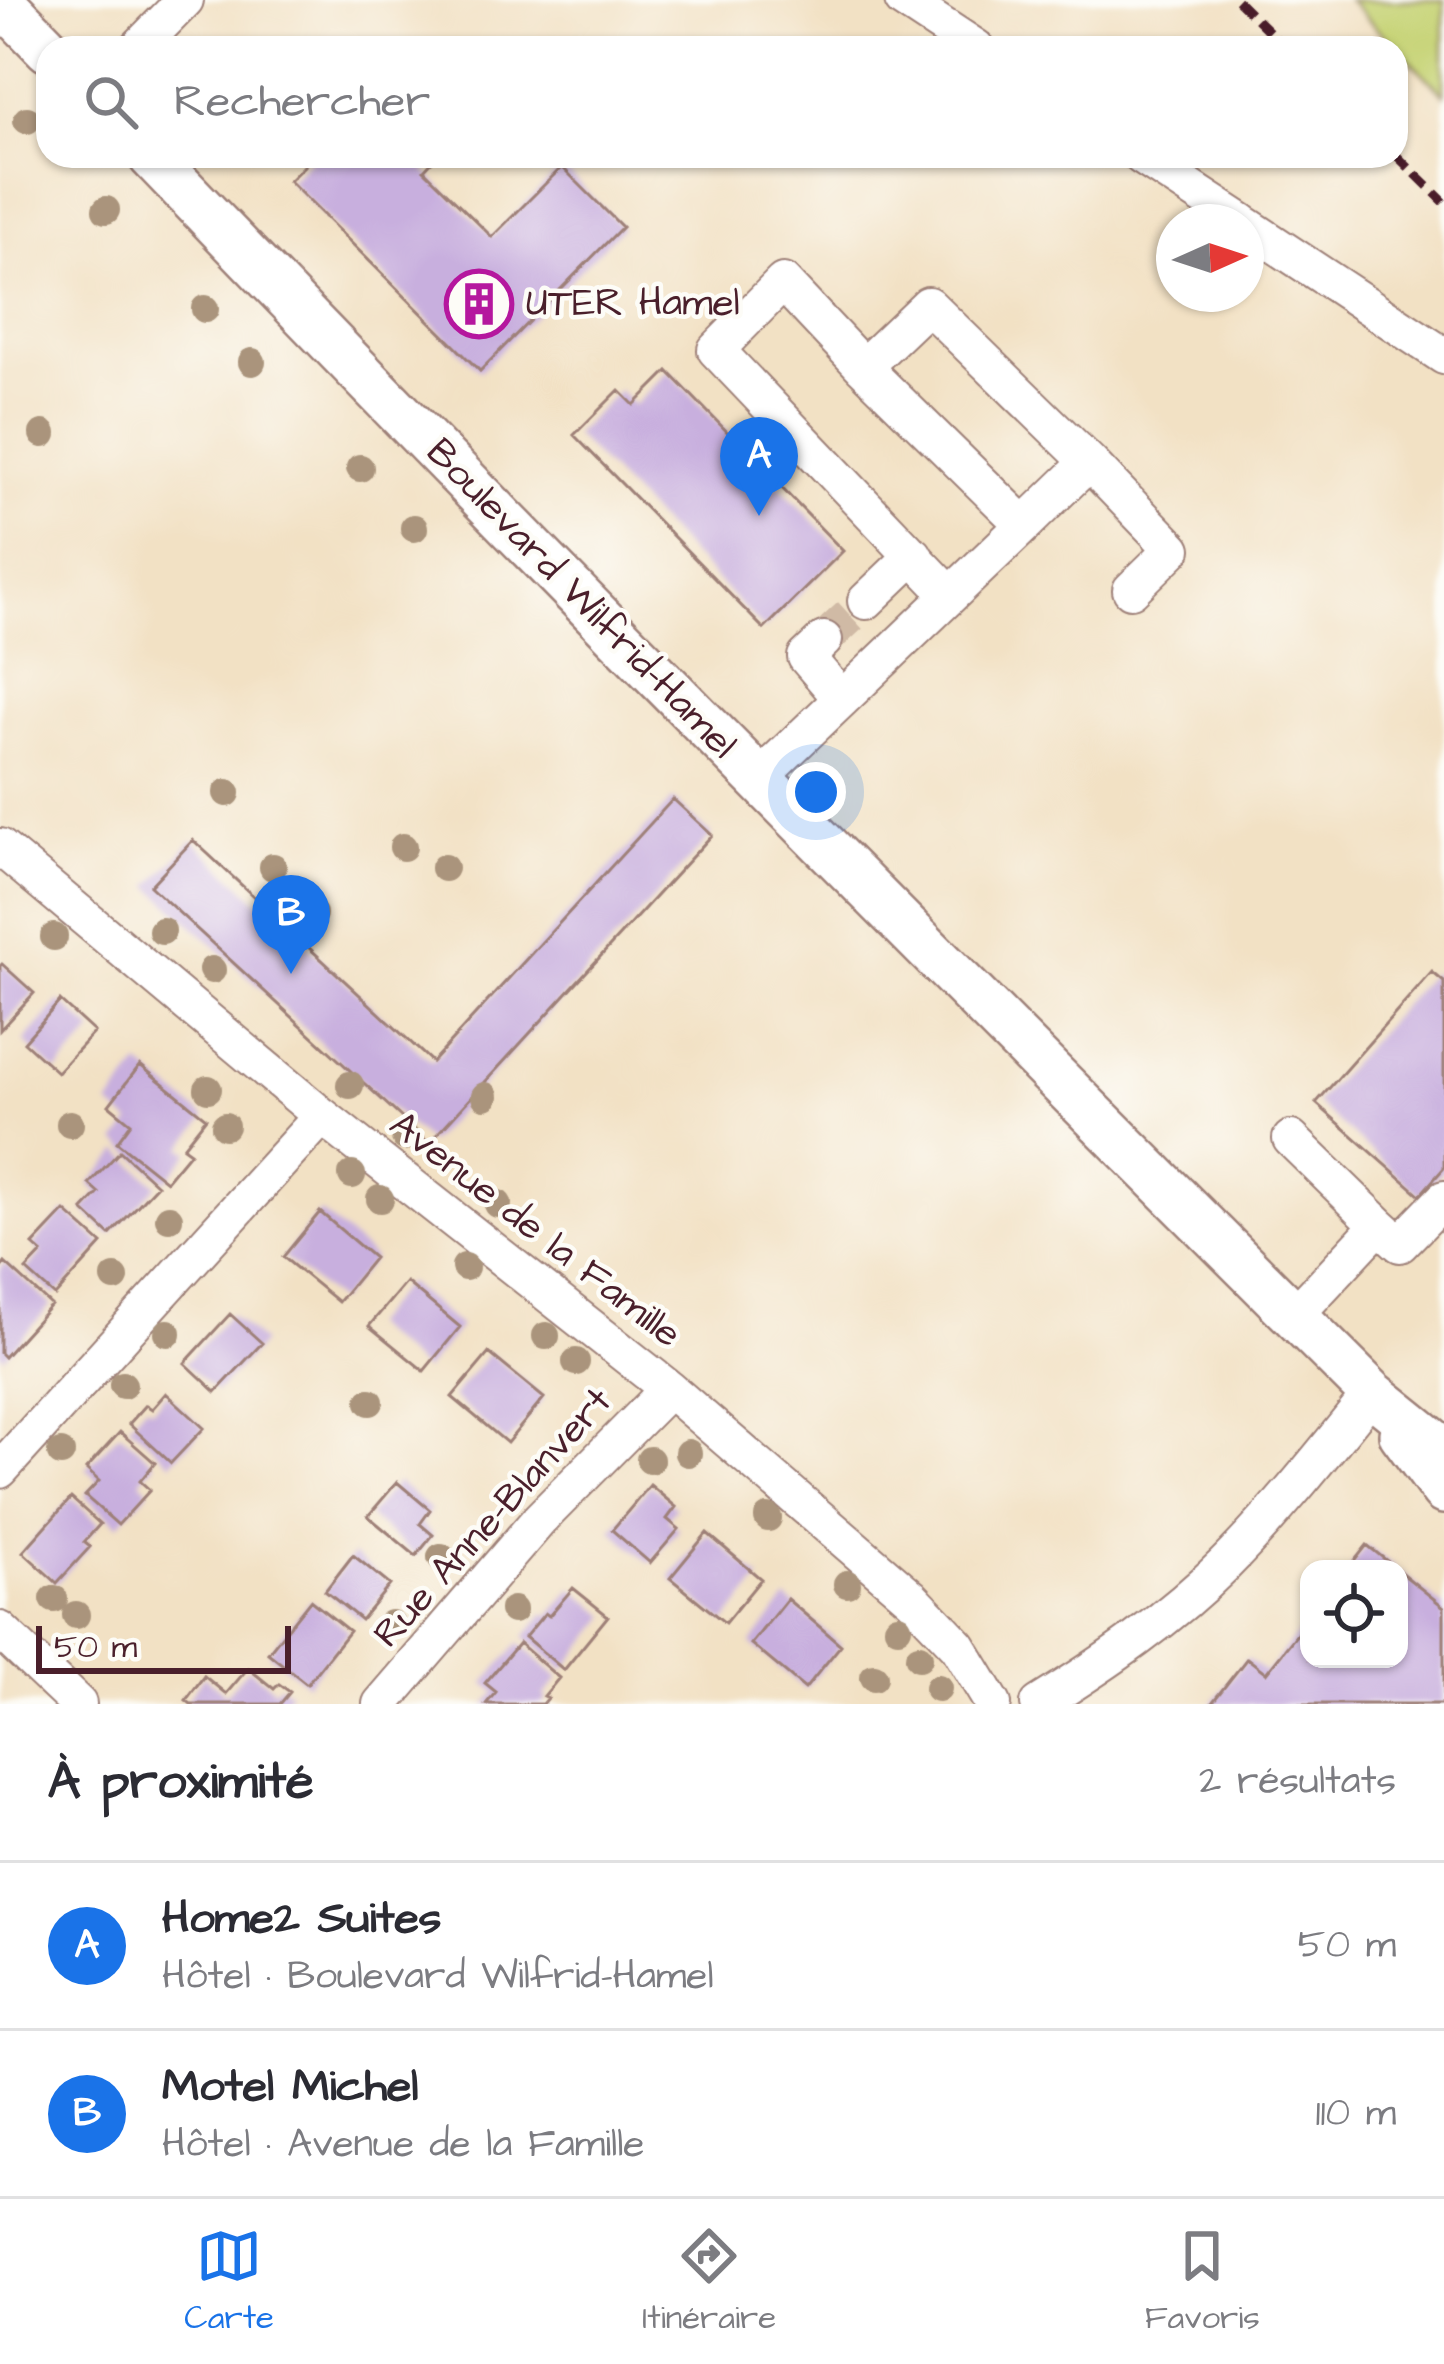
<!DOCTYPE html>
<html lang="fr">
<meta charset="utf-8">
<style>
:root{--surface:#fff;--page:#f7f7f7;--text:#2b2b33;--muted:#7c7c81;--line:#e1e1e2;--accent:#1a73e8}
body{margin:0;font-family:"Architects Daughter",sans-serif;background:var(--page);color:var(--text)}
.controls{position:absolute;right:36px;bottom:36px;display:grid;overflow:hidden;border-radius:24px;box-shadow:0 3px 9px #0004}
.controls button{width:108px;height:108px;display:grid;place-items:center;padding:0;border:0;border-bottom:3px solid var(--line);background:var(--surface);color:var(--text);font:60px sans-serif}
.compass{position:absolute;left:1156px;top:204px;width:108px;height:108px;border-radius:50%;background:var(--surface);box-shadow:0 3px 9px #0004;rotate:87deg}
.scale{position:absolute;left:36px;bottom:30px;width:255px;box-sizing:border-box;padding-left:12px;border:6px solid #4a1f2b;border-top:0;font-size:33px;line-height:42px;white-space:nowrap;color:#4a1f2b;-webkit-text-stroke:9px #fdfcf7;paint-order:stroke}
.you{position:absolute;left:816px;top:792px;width:42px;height:42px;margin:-30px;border:9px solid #fff;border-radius:50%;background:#1a73e8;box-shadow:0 0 0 18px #1a73e833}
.badge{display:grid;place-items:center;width:78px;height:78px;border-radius:50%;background:var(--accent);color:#fff;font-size:39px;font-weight:700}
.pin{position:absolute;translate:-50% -99px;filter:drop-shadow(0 3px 6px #0008)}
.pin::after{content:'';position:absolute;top:63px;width:42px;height:36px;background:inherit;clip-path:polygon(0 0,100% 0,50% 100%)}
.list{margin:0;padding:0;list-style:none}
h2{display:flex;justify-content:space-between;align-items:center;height:156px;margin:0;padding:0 48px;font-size:51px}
h2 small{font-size:39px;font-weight:400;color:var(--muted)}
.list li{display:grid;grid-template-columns:78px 1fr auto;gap:36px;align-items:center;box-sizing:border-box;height:168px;padding:0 48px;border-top:3px solid var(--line)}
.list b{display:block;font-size:45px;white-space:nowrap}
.list p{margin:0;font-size:39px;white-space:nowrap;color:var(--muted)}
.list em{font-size:39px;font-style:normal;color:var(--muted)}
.icon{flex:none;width:66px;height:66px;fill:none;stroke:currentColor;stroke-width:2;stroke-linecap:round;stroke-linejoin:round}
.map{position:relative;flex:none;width:1444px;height:1704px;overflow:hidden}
.search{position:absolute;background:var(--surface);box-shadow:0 3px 9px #0004;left:36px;right:36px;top:36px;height:132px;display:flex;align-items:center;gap:30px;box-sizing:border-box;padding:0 42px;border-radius:36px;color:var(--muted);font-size:45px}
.sheet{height:492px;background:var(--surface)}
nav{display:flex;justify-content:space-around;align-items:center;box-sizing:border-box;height:168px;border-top:3px solid var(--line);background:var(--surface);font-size:33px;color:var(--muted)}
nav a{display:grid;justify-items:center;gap:6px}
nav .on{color:var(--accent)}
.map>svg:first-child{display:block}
</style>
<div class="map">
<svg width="1444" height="1704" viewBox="0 0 1444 1704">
<rect width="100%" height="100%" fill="#fdfcf7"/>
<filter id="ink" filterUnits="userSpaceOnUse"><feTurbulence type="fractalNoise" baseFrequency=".00833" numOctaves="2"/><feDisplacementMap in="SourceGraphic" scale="24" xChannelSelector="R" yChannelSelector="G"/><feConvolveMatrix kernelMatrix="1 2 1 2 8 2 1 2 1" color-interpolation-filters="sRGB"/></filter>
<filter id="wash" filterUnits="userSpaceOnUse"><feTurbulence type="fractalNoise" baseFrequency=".004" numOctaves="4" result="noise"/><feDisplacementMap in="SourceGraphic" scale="48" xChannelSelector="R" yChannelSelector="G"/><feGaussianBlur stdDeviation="2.7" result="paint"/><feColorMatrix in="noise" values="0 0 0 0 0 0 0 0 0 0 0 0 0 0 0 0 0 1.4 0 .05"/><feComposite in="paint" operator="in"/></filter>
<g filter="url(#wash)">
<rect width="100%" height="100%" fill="#f2e1c4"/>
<path fill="#c6d374" stroke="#887950" stroke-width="3" d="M1348,0H1444V94Z"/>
<g id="blocks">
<path fill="#c8afde" d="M314,156H437L424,170L492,237L562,167L622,227L480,371L289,181Z
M668,371L843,551L764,629L574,435L619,390L634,405Z
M673,799L712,835L429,1143L150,886L193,840L432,1062Z
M2,964L34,993L0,1030V966Z
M1432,972L1444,982V1168L1420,1195L1316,1103Z
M60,1001L94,1032L57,1072L24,1042Z
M140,1065L206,1118L183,1147L190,1152L166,1181L117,1142L131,1123L109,1105Z
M120,1151L157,1185L110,1235L83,1210L99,1193L89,1184Z
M65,1211L102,1244L55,1296L26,1270L42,1253L33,1245Z
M320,1212L374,1258L338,1302L283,1257Z
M5,1263L51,1305L4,1357L0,1353V1269Z
M406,1282L460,1327L424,1371L369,1326Z
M230,1314L262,1343L216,1392L185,1363Z
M489,1353L544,1398L507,1443L452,1397Z
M166,1393L204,1428L171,1463L129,1424L146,1405L152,1409Z
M120,1432L155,1463L140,1481L150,1490L118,1525L85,1496L99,1481L86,1469Z
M397,1482L430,1510L420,1524L433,1535L416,1556L368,1516Z
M650,1485L676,1507L667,1519L679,1529L650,1563L612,1530Z
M71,1498L100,1524L84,1542L90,1547L57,1583L23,1552Z
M707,1533L761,1579L725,1623L670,1578Z
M1367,1545L1397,1569H1348Z
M353,1555L390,1585L361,1620L325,1591Z
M1399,1571L1444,1607V1704H1211L1247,1658L1266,1673L1309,1619V1659H1399Z
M573,1588L608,1616L564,1670L525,1637L545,1613L549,1616Z
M787,1599L841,1645L805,1689L751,1644Z
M310,1600L349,1631L307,1684L268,1653Z
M519,1643L559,1678L544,1696L548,1698L543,1704H486L496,1692L485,1683Z
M248,1668L274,1689L279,1684L290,1692L280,1704H191L186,1700L204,1676L226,1694Z"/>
</g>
</g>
<g filter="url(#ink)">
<use href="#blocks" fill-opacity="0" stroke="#9e8078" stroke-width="3"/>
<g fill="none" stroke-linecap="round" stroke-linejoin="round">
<path stroke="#d0baa5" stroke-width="36" stroke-dasharray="36 18" stroke-linecap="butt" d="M824,640L866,601"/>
<defs>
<path id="minor" d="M903,0L976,48
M138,48L185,0
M1141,156L1242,222
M1246,225L1444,356
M863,367L928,305L1089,462L1024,525
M1089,462L1173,549L1131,590
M866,601L914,555
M824,640L806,657L842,699
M758,779C847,695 935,610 1024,525L863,367L783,282L716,350L950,595
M0,847L322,1116L669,1389L912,1598L958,1646L993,1704
M1291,1139L1379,1225
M1294,1316L1379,1225L1400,1244L1444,1199
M0,1470L322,1116
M0,1630L78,1704
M381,1704L540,1519L669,1389
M1039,1704C1105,1663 1170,1619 1225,1564C1278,1511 1325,1451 1372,1393"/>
<path id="major" d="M0,0L48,49
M151,156C552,574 961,984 1372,1393L1444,1451
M1402,1434L1444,1491"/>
</defs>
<use href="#minor" stroke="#9e8078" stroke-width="40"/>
<use href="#major" stroke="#9e8078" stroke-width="50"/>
<use href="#minor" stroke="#fff" stroke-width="36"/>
<use href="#major" stroke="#fff" stroke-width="45"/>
<path stroke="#4a1f2b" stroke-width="9" stroke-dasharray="18 9" stroke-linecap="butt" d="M1237,0L1286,48
M1396,155L1444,202"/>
</g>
<g fill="#aa947c">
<circle cx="27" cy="120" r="14"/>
<circle cx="106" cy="210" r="14"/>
<circle cx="205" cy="309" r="14"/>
<circle cx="252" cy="362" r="14"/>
<circle cx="43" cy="434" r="14"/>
<circle cx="360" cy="468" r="14"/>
<circle cx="414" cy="528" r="14"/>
<circle cx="227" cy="793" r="14"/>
<circle cx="403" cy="847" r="14"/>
<circle cx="273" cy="867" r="14"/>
<circle cx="444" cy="868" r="14"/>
<circle cx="313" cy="914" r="14"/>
<circle cx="162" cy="931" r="14"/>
<circle cx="54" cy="937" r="14"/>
<circle cx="212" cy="970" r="14"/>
<circle cx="350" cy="1085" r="14"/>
<circle cx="208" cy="1089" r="14"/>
<circle cx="485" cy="1096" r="14"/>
<circle cx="70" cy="1124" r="14"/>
<circle cx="225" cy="1126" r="14"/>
<circle cx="405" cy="1137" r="14"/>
<circle cx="352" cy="1175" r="14"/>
<circle cx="380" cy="1199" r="14"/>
<circle cx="498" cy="1204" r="14"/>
<circle cx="169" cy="1218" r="14"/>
<circle cx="465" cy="1267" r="14"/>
<circle cx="115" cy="1278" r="14"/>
<circle cx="168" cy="1333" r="14"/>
<circle cx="546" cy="1336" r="14"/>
<circle cx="576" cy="1362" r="14"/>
<circle cx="123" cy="1385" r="14"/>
<circle cx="370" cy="1402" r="14"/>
<circle cx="61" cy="1453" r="14"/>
<circle cx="688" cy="1453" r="14"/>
<circle cx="650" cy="1460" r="14"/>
<circle cx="768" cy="1518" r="14"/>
<circle cx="441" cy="1557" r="14"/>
<circle cx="847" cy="1584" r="14"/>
<circle cx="54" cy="1599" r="14"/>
<circle cx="513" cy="1610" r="14"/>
<circle cx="76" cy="1615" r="14"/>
<circle cx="391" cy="1624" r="14"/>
<circle cx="898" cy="1627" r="14"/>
<circle cx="919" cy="1657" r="14"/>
<circle cx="874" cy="1677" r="14"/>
<circle cx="938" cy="1688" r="14"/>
</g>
</g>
<defs>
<symbol id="building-ring" viewBox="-11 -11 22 22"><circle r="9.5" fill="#fdfcf7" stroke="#b5179e" stroke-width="1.5"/><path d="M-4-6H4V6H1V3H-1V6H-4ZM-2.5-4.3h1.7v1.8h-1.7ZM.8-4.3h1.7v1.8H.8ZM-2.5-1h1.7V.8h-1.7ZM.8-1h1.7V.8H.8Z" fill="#b5179e"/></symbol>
</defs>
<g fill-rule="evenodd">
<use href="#building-ring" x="441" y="266" width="76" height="76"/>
</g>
<g text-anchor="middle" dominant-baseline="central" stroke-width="9" stroke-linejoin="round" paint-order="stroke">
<g font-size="39" fill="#4a1f2b" stroke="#fdfcf7" text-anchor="start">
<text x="526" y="304">UTER Hamel</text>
</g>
<g font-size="39" fill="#4a1f2b" stroke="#fdfcf7">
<text transform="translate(581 599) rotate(46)">Boulevard Wilfrid-Hamel</text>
<text transform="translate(535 1230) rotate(38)">Avenue de la Famille</text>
<text transform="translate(493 1518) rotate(-48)">Rue Anne-Blanvert</text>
</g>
</g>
</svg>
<div class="controls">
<button><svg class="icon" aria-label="locate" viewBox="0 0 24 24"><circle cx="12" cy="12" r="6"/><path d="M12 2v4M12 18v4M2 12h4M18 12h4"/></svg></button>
</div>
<svg class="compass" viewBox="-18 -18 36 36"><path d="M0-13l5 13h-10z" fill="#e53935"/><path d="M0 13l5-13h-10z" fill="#7c7c81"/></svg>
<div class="scale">50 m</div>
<div class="you"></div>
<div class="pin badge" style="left:759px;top:516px">A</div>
<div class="pin badge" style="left:291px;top:974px">B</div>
<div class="search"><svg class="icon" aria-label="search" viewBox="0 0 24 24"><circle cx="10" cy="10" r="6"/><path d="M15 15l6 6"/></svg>Rechercher</div>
</div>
<section class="sheet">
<h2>À proximité<small>2 résultats</small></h2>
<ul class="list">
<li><span class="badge">A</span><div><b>Home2 Suites</b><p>Hôtel · Boulevard Wilfrid-Hamel</p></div><em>50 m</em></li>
<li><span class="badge">B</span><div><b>Motel Michel</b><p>Hôtel · Avenue de la Famille</p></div><em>110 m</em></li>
</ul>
</section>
<nav>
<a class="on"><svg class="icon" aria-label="map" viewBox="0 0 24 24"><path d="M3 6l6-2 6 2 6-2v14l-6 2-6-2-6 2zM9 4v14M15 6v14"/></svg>Carte</a>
<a><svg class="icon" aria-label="directions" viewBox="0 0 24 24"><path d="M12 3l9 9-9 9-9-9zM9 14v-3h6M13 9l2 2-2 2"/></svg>Itinéraire</a>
<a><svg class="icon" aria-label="saved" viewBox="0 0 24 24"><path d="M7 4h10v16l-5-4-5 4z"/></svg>Favoris</a>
</nav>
